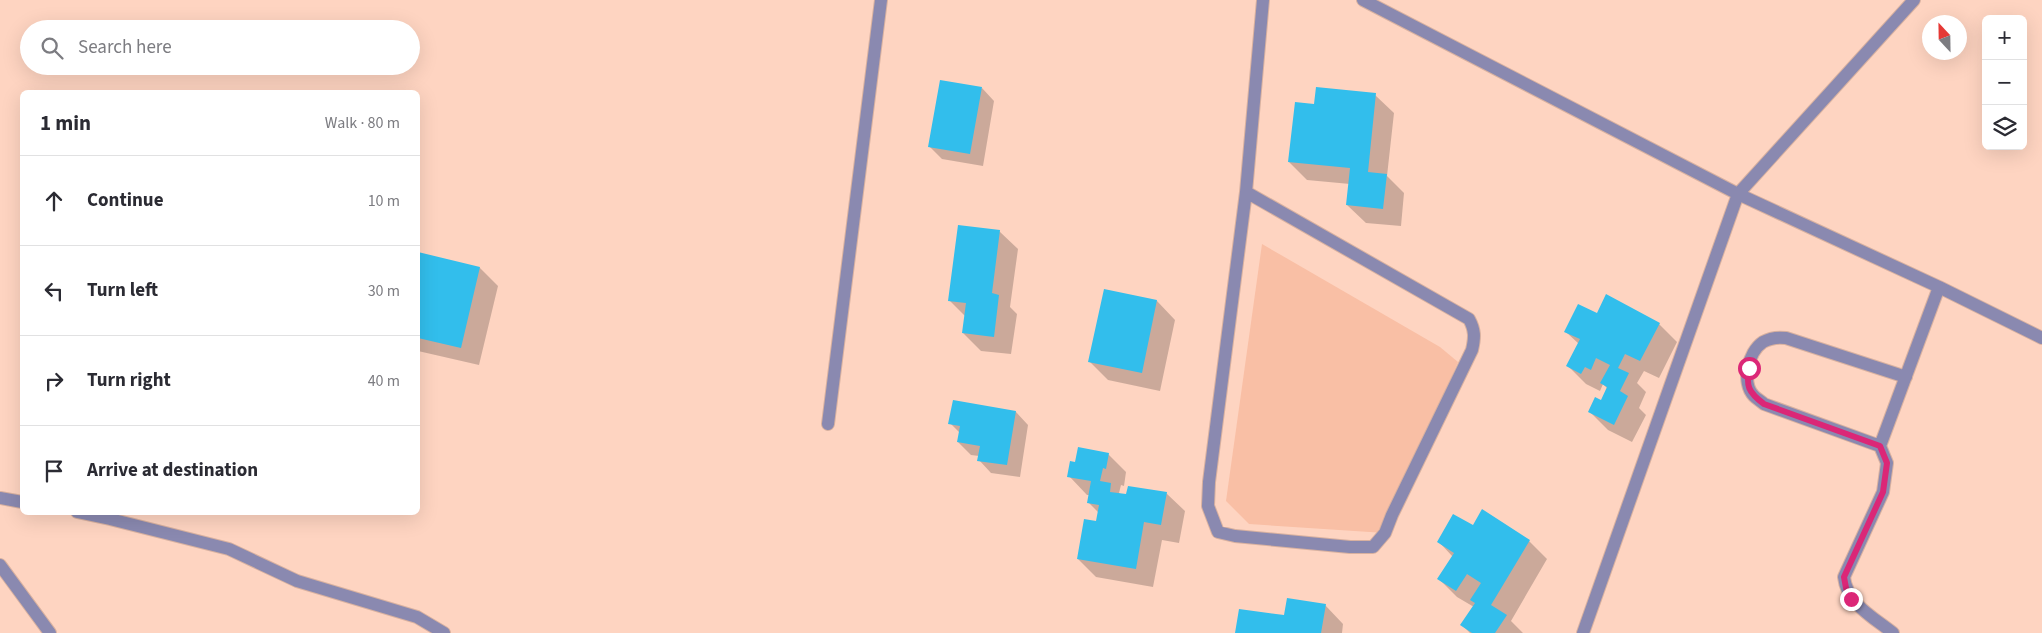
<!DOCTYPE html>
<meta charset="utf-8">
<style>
:root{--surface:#fff;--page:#f2f2f3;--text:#2b2b33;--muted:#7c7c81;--line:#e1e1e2}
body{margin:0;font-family:"Source Sans 3",sans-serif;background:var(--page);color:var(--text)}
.controls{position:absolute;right:15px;top:15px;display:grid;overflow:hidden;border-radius:8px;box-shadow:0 5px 20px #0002}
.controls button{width:45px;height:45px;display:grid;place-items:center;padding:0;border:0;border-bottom:1px solid var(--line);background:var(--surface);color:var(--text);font:25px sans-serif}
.compass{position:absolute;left:1922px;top:15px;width:45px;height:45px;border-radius:50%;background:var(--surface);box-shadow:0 5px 20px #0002;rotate:338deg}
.stop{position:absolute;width:15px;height:15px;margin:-11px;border:4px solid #db2777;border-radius:50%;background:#fff}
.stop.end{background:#db2777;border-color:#fff;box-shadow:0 1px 5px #0008}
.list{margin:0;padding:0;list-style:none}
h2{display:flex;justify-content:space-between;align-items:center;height:65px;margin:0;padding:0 20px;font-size:21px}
h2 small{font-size:16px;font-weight:400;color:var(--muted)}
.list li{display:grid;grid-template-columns:32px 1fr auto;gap:15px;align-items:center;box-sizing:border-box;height:90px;padding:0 20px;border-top:1px solid var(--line)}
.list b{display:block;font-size:19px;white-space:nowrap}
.list em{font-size:16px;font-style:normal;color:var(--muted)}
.icon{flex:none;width:28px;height:28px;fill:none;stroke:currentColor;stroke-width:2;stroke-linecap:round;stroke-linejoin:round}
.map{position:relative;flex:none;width:2042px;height:633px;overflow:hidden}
.search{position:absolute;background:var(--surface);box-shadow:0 5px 20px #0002;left:20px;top:20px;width:400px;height:55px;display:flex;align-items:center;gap:12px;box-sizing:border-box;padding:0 18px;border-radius:28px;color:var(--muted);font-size:19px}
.panel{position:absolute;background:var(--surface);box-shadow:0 5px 20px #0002;left:20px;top:90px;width:400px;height:425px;border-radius:8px}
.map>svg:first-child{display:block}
</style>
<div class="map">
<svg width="2042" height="633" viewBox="0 0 2042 633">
<rect width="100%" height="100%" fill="#fed4c1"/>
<path fill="#f9bfa5" d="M1262,244L1440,347L1458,362L1385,533L1249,524L1226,501Z"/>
<path fill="#0003" d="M982,88L994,101L983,166L942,159L929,146Z
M1375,95L1394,113L1387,176L1404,193L1401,226L1366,223L1347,205L1350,184L1307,180L1289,162L1315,105Z
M999,231L1018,249L1010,307L1017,314L1011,354L981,351L963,333L965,316L949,300Z
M418,253L480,268L498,286L479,365L418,351Z
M1105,291L1157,301L1175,320L1160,391L1108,380L1090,362Z
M1598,315L1659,324L1677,342L1659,378L1644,371L1637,383L1646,392L1639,408L1646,415L1632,442L1608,430L1590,412L1601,402L1608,389L1603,384L1600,391L1586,384L1568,366L1579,344L1566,332Z
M1016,412L1028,425L1020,477L991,473L979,460V456L971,455L958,442L960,433L950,423Z
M1108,454L1126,472L1124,486L1121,485L1119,493L1122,495L1166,493L1185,511L1179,543L1162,540L1153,587L1096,577L1078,559L1097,523L1099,513L1088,502L1090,495H1087L1069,476L1076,463Z
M1473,527L1529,541L1547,559L1511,621L1523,633H1470L1462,625L1474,607L1457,597L1439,579L1453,557L1439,542Z
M1325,605L1343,624L1342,633H1237Z"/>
<path fill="#32beec" d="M940,80L982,87L970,154L928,147Z
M1316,87L1376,93L1368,172L1387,174L1383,209L1346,205L1350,168L1288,162L1295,102L1314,104Z
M958,225L1000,230L992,293L999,295L994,337L962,333L966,303L948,301Z
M418,252L480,267L461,348L418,338Z
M1104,289L1157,300L1142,373L1088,362Z
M1606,294L1660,323L1640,361L1625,354L1618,368L1629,373L1620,391L1628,396L1614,425L1588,412L1595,397L1601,400L1607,387L1600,383L1610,365L1596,358L1591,370L1585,367L1581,374L1566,366L1580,339L1564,332L1578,304L1597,313Z
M953,400L1016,411L1007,465L977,461L980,446L957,442L960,426L948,424Z
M1078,447L1109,453L1106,469L1103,468L1100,481L1111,483L1110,492L1126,494L1128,486L1167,492L1161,525L1144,522L1136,569L1077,559L1084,519L1096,521L1099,505L1087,503L1091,481L1067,477L1070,461L1075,462Z
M1482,509L1530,540L1491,605L1507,615L1495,633H1472L1460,625L1475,603L1470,600L1481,583L1467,574L1456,591L1437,579L1454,553L1437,542L1453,514L1473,525Z
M1287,598L1326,604L1321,633H1235L1239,609L1284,615Z"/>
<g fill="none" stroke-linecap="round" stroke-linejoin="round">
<defs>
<path id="lane" d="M1363,0L1738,194L1939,287L2042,338
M1246,192L1469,319C1475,330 1475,337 1472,350L1392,515L1385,533L1373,547H1350L1235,536L1218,532L1208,506L1209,482L1246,192L1263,0
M828,424L881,0
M1880,446L1764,404C1761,401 1757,399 1754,396C1741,383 1748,352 1763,342C1770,338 1778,337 1786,338L1906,377
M0,498L22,502
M77,512L110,519L229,549L297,581L417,617L444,633
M0,565L50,633
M1583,633L1738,194L1914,0
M1893,633C1873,617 1847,604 1844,577L1883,492L1887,463L1880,446L1939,287"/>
</defs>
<use href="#lane" stroke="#d8b1a0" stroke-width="14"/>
<use href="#lane" stroke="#8a89b0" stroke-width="12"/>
</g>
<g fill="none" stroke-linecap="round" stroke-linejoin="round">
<path stroke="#db2777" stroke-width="6" d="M1749,368C1746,386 1748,392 1764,404L1880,446L1887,463L1883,492L1844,577L1846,588L1851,599"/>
</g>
</svg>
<div class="controls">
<button>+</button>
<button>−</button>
<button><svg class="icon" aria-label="layers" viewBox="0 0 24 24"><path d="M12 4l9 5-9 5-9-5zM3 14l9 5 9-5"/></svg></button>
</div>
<svg class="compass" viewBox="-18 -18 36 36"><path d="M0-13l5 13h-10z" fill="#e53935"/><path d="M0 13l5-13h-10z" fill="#7c7c81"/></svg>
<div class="stop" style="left:1749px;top:368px"></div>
<div class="stop end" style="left:1851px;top:599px"></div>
<div class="search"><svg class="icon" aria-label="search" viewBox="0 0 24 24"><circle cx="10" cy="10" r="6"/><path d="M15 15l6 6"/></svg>Search here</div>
<section class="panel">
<h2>1 min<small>Walk · 80 m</small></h2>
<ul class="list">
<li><svg class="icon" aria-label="ahead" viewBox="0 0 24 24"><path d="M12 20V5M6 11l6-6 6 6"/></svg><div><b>Continue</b></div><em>10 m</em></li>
<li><svg class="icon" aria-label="left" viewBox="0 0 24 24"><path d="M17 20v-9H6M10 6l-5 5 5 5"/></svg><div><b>Turn left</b></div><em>30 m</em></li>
<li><svg class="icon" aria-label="right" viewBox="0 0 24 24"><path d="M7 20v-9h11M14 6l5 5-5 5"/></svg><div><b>Turn right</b></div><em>40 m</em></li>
<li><svg class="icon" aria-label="arrive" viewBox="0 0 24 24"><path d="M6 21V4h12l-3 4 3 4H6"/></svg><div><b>Arrive at destination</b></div></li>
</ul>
</section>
</div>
